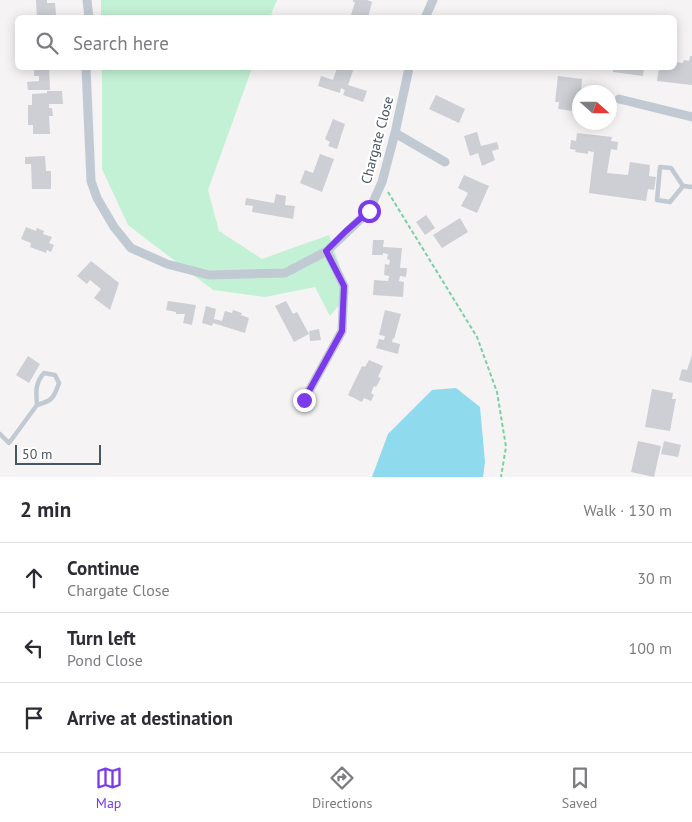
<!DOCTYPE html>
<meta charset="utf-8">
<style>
:root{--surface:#fff;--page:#f7f7f7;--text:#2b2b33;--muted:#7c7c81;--line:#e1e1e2;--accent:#7c3aed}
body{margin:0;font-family:"PT Sans",sans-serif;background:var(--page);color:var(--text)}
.compass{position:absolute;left:572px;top:85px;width:45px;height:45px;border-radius:50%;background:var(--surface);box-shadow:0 2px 12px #0003;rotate:111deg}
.scale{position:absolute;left:15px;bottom:12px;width:86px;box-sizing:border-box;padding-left:5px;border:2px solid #4a5661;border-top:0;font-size:14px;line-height:18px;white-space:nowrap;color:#4a5661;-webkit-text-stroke:4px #fff;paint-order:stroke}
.stop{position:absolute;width:15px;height:15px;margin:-11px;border:4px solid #7c3aed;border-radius:50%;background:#fff}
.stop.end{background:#7c3aed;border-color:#fff;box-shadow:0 1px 5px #0008}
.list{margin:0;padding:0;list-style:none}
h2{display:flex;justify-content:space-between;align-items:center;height:65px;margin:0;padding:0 20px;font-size:21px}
h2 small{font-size:16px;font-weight:400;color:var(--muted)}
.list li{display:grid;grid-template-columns:32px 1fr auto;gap:15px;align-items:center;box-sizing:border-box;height:70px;padding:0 20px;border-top:1px solid var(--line)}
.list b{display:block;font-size:19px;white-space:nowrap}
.list p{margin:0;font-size:16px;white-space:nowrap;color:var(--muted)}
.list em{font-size:16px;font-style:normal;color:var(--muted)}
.icon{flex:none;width:28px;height:28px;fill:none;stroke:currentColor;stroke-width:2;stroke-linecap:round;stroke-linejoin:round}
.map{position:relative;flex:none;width:692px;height:477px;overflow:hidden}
.search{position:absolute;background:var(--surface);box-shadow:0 2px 12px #0003;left:15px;right:15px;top:15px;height:55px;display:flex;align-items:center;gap:12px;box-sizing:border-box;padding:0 18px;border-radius:8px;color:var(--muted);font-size:19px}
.sheet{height:275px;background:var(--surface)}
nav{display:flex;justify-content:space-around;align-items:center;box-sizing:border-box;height:70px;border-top:1px solid var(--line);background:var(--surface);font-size:14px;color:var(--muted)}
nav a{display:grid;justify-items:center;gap:2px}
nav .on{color:var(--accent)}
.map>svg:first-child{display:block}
</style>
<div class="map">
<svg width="692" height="477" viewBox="0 0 692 477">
<rect width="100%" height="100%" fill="#f5f3f3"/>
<path fill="#c3f1d5" d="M101,0H277L270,17L101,18Z
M102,68H252L208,190L219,231L262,259L329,235L349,293L330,316L315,287L265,297L213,290L128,225L102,169Z"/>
<path fill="#90daee" d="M456,388L480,407L485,462L483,477H372L388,434L432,390Z"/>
<path fill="#cdcfd5" d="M36,0H47V3H55L56,15H52V18H37Z
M353,0H367L372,2L368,18H350L355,2H353Z
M690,56H692V85L657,81L659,68H674V62L683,63L684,60L689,61Z
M34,68H49L50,90H28L27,82L39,81V76H34Z
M337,68H354L348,85L367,91L363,102L343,95L345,90L341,88L340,93L318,86L321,76L333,80Z
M613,68H644L643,76L613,72Z
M558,76L582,79L581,92H580L579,105L574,104L573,111L558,109L559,102H555Z
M47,91H62L63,104H49V108H52L53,116H49L50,134H33V125H28V105H32V94L47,93Z
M436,95L465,109L459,123L429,109Z
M333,119L345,124L337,149L328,146L330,142L325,139Z
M477,132L481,146L497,142L499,149L492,151L495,160L482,166L478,153L470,156L464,136Z
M577,133L612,137L611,141L618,142L617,150L611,149L607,173L628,175L630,162L650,165L649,176L656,177L654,190L648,189L646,201L589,193L594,152L588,151V154L575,152L576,150L570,149L571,140L576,141Z
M320,154L334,159L322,192L300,183L305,170L313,173Z
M45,156L46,171H51V189H32L31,164H25V157Z
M464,175L489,186L477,213L461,206L468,193L458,188Z
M276,194L286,196L285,205L295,206L293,219L252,212L253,206L245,205L246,198L274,203Z
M426,215L435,228L425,235L416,222Z
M460,218L468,232L442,248L433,235Z
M26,227L36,231L37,228L44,231L43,234L52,237L49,243L54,245L51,252L47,250L46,253L30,247L31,243L21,239Z
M373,240H384L383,247L402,248L400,268H407L406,277L400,276L399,281L404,282L403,297L373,295L374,280L388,281L389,276L384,275L385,264L389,265L390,260L387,259L388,254L383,253V255H372Z
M91,261L119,283L110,310L94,298L101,289L90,280L87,284L77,276Z
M168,301L196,305L192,325L183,323L185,314H176V312L166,310Z
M286,301L293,314L297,312L309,334L294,342L275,306Z
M206,306L216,309L214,319L222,321L225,311L232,313L233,310L242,313L241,315L249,318L245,333L213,323L212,326L202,323Z
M385,310L401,314L394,339L393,338L392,342L400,344L398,354L376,348L379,339L384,340L385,336L379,335Z
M319,329L321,340L310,341L309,331Z
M692,355V383L679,380L682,369L687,370Z
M28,356L40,364L29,383L16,375Z
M369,360L383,366L378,377L381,378L376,387L374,386L371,393L374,395L371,401L364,398L362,402L348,395L362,366L365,367Z
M652,389L673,393L672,399H676L670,431L645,427Z
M638,441L661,446L654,477L631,472Z
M664,441L681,445L678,457L661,454Z"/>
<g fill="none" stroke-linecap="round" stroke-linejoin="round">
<path stroke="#7ad0a6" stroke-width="2" stroke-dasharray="4 2.5" stroke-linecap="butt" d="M388,192L477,337L497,392L506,447L501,477"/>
<path stroke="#c1cad2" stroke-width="4.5" d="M683,186L670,202L657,200L660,167L671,168L683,186L692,187
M0,434L9,443L37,405C36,392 35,383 44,373L55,375L59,383C54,398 52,401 37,405"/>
<path stroke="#c1cad2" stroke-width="9" d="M87,0L89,18
M425,18L433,0
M86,68L91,181L97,198L114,227L131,248L167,264L209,275L285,273L327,251L369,211L382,182L395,133L409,68
M619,99L692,117
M395,133L445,162
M304,400L342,331L344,286L327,251"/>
</g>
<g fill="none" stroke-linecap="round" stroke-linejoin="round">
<path stroke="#7c3aed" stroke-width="6" d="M304,400L342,331L344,286L326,251L346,231L369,211"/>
</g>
<g text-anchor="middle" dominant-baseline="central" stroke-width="4.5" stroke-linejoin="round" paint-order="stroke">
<g font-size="14" fill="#4a5661" stroke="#fff">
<text transform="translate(377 140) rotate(-75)">Chargate Close</text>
</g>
</g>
</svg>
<svg class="compass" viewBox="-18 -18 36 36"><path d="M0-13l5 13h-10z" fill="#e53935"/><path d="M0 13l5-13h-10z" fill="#7c7c81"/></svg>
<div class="scale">50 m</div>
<div class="stop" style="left:369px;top:211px"></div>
<div class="stop end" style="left:304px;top:400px"></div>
<div class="search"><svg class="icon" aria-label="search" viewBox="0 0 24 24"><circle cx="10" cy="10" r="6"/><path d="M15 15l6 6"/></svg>Search here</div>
</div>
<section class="sheet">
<h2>2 min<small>Walk · 130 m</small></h2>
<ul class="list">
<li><svg class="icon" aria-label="ahead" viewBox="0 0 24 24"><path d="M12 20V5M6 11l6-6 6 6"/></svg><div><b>Continue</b><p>Chargate Close</p></div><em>30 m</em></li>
<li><svg class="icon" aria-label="left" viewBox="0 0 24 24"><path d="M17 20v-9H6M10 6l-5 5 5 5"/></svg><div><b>Turn left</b><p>Pond Close</p></div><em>100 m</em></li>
<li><svg class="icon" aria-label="arrive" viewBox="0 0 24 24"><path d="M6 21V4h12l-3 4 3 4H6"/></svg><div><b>Arrive at destination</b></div></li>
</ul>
</section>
<nav>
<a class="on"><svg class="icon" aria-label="map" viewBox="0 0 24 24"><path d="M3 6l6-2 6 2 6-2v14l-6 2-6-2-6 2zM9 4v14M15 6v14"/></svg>Map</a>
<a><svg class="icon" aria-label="directions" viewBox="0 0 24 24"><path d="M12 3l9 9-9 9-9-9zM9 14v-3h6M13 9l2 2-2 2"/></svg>Directions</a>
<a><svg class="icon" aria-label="saved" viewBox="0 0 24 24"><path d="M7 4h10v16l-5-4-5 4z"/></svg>Saved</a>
</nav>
